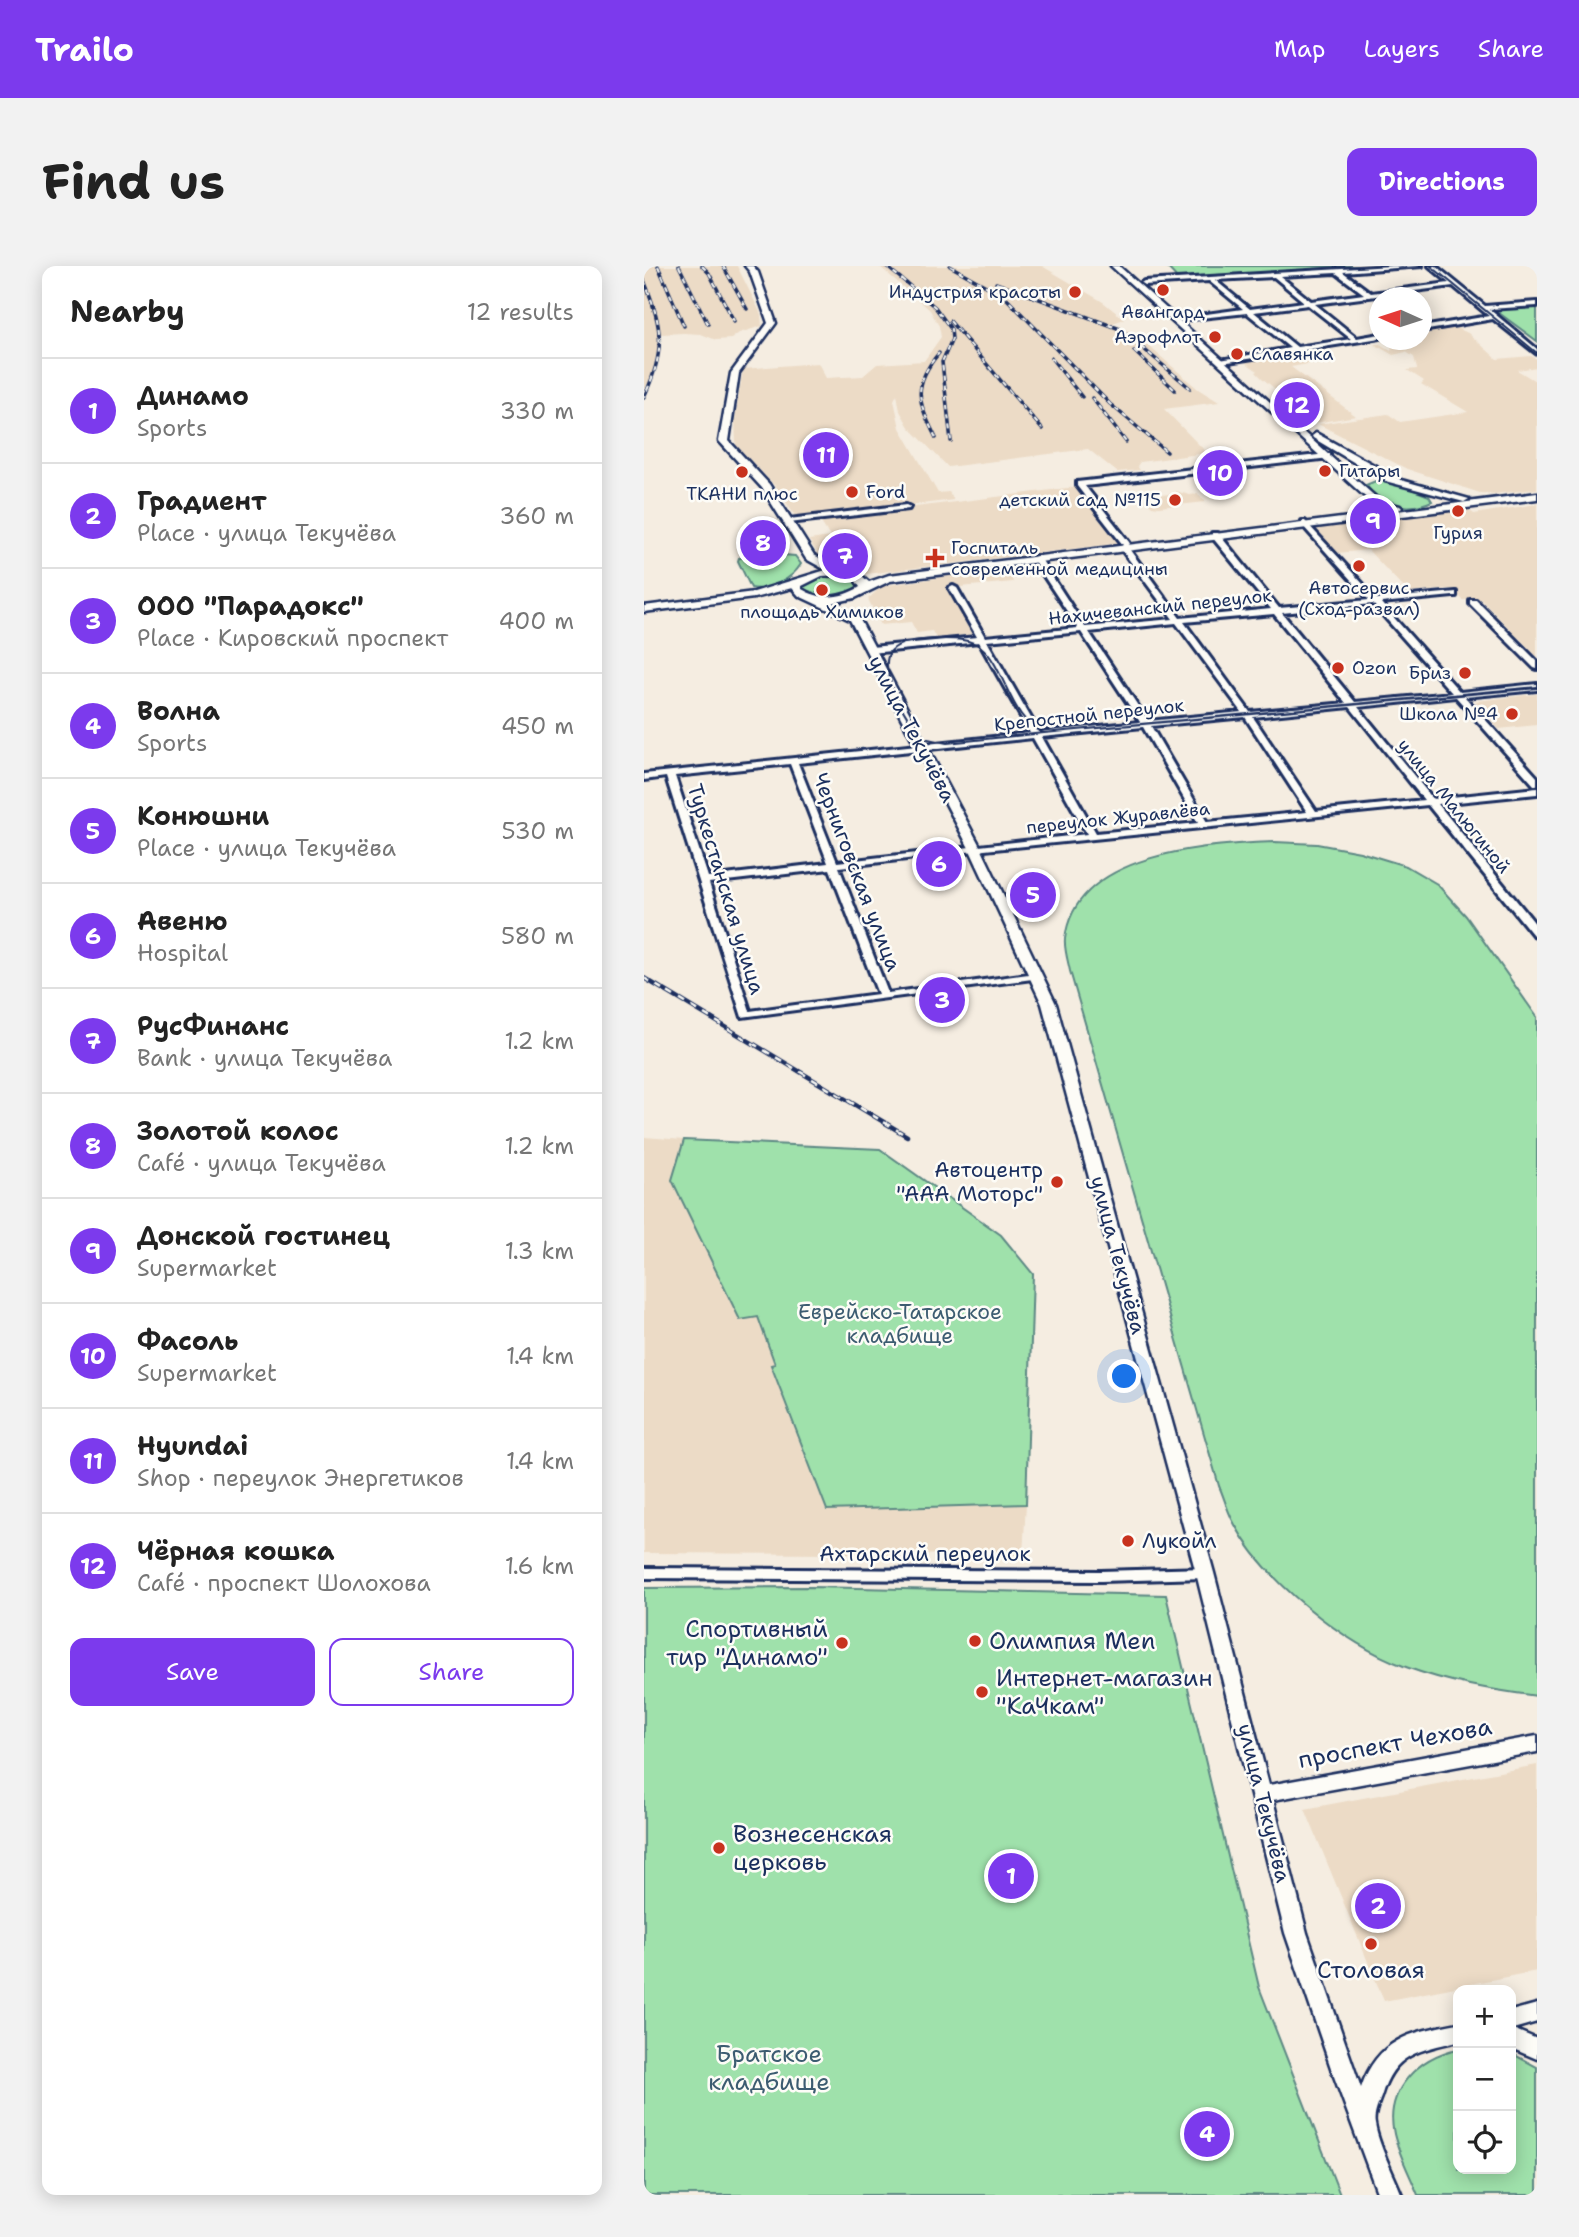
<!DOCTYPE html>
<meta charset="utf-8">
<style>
:root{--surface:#fff;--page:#f2f2f2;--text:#222;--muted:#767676;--line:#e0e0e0;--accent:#7c3aed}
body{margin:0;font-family:"Shantell Sans",sans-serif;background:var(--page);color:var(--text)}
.controls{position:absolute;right:21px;bottom:21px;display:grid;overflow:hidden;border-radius:14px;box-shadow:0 4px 18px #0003}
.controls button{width:63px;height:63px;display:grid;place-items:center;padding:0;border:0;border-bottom:2px solid var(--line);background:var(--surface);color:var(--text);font:35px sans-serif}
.compass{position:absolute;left:725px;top:21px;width:63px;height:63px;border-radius:50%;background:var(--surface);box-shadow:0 4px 18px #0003;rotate:273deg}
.you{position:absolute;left:481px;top:1111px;width:24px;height:24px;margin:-18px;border:5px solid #fff;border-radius:50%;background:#1a73e8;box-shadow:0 0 0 10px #1a73e833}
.badge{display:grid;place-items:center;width:46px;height:46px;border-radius:50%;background:var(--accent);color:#fff;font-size:23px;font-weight:700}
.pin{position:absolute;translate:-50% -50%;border:4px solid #fff;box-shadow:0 2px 7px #0006}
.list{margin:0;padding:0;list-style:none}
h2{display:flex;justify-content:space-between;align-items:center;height:91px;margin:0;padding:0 28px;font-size:30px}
h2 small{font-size:23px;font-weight:400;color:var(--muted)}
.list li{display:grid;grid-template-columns:46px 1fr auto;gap:21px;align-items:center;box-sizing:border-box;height:105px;padding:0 28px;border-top:2px solid var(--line)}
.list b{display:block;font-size:26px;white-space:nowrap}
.list p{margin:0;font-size:23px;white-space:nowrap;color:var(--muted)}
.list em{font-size:23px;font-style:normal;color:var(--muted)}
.actions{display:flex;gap:14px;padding:21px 28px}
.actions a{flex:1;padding:16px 0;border:2px solid var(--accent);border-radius:14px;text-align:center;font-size:24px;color:var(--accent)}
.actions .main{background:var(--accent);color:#fff}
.icon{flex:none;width:38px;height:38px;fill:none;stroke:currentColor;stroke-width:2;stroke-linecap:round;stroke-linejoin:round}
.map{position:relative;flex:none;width:893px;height:1929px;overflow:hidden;border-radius:14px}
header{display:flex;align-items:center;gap:42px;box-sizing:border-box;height:98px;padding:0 35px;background:var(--accent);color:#fff}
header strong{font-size:33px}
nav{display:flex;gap:38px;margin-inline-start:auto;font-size:24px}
.intro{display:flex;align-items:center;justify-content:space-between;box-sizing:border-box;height:168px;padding:0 42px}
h1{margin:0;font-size:49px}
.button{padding:18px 32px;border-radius:14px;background:var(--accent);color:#fff;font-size:24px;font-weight:700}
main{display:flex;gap:42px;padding:0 42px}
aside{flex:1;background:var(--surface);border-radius:14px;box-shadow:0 4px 18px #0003}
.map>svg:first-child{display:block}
</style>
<header>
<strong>Trailo</strong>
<nav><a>Map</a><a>Layers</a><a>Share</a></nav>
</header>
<div class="intro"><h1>Find us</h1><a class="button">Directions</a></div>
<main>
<aside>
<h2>Nearby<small>12 results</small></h2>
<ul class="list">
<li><span class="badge">1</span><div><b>Динамо</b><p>Sports</p></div><em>330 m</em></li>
<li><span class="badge">2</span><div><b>Градиент</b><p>Place · улица Текучёва</p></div><em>360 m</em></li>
<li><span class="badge">3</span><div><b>ООО &quot;Парадокс&quot;</b><p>Place · Кировский проспект</p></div><em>400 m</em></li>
<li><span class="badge">4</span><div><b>Волна</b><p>Sports</p></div><em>450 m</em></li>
<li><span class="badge">5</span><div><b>Конюшни</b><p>Place · улица Текучёва</p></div><em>530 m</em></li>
<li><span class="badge">6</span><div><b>Авеню</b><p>Hospital</p></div><em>580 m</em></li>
<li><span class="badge">7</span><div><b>РусФинанс</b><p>Bank · улица Текучёва</p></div><em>1.2 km</em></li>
<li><span class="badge">8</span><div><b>Золотой колос</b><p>Café · улица Текучёва</p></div><em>1.2 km</em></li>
<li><span class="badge">9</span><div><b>Донской гостинец</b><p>Supermarket</p></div><em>1.3 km</em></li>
<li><span class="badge">10</span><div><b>Фасоль</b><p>Supermarket</p></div><em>1.4 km</em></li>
<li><span class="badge">11</span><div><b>Hyundai</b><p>Shop · переулок Энергетиков</p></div><em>1.4 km</em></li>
<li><span class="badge">12</span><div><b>Чёрная кошка</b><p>Café · проспект Шолохова</p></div><em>1.6 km</em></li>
</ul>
<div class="actions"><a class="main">Save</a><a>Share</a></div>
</aside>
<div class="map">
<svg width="893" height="1929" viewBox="0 0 893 1929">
<rect width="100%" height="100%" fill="#f5ede1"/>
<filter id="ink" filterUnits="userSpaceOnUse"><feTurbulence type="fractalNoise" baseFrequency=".0143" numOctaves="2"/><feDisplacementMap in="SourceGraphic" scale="14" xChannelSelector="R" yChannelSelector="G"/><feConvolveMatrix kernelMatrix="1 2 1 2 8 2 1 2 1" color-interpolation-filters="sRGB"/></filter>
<g filter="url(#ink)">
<path fill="#ecdbc6" d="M0,0H93L117,48L118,60L95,67L87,73L72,74L57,68L40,67L17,68L7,113L0,124Z
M235,0H398L459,36L480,53L469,57L492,69L554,123L575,136L520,143L563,187L496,196L493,200L496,204L473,206L444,183L304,201L265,161L256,145L253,128L250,134L256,162L294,227L305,226L310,234L153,253L132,221L92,179L91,153L99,103L174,97L182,112L219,110L233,98L280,95L297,71L295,60L286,44Z
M808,60L824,67L853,93L887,90L893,93V101L873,104L893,116V223L851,228L836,227L763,203L674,158L744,148L756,156L824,146L777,118L780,115L763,104L773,103L770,91L762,86L749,89L730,78H736L747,85L748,80L774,77L768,74H778V65Z
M666,84L680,95L647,101L712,150L672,157L618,112L612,106L614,105L599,95Z
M431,221L478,277L222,308L183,303L165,274L186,271L175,253Z
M532,225L545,229L554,228L562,236L515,241L508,240L501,233L502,231L533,227Z
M893,238V391L875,372H868L863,367L868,365L836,333L819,334L809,324L804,323L736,330L731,326L760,322L724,284L693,287L670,261L824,243L830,248Z
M380,299L388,309L367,310L369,316L306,322L332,368L292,372L288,365L273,367L267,356L237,359L224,333L238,320Z
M893,428V459L855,463L831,435Z
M0,871L40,874L28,914L114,1051L131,1099L127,1100L183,1244L382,1238L379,1289L0,1287Z
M893,1499V1705L740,1735L661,1543Z"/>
<path fill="#9fe1ab" stroke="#5d8884" stroke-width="2" d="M522,0H748L535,14Z
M893,40V75L851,44L854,42Z
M734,214L747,215L785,230L788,235C765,246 738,240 722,219Z
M128,288L151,290L157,298C148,313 125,326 107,322L94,295L95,292Z
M190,309L209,313L215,321C200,336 175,332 157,324L156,319L178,310Z
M631,576L673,578L716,586L762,600L793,618L822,650L893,751V1430C848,1424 805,1417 762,1401C700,1378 619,1314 589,1255C583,1244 580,1231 575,1220L426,705C424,695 420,683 421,673C431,586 565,578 631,576Z
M40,874L236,883L357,969L389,1008L382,1238L183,1244L127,1099L131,1098L114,1051L96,1054L28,914Z
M168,1321L522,1329L615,1721L696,1929H0V1322Z
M814,1783V1903H867V1787L893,1801V1929H774C766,1909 755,1889 750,1868C740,1825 774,1791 814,1783Z"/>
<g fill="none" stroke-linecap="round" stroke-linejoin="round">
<defs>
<path id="minor" d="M747,0H778L699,6L727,27L805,17L785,0H792L841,40L893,36V40L845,43L893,83V88L849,53L778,65V61L845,50L809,20L671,38L713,72L736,68V72L578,97L575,95L576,94L646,82L603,47L538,54L540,51L599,43L565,15L500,19L497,17L500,15ZM692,7L720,28L667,35L636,10ZM630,11L660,36L606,43L571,14ZM664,39L707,73L653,81L610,46Z
M683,188H686V192L441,220L485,276L486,278L483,280L536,352L627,343L568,271V267H574L635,342L725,334L658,259V255H661L733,333L812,326V330H809L737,337L816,426L893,418V424L821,431L893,511V520L890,519L812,431L714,441L789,533L893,522V528L794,538L893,660V670L889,669L784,539L331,585L195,601L244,727L392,707L397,710L396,712L98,751L22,511L0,514V508L386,467L335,376L227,387L223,384L227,381L333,371L305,322L309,320L313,322L341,371L434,362L388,292L392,290H395L441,361L529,353L477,283L476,281L479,279L433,220V216ZM729,338L808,427L711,436L638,347ZM630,348L702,437L606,446L540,356ZM532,357L598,446L504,455L445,366ZM437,366L496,456L395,466L343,375ZM706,441L780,534L672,545L609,451ZM601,451L663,546L563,556L507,460ZM499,461L554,557L452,567L398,471ZM389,472L443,568L193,596L154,497ZM146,498L184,597L64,611L31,510ZM186,603L234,728L106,745L65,617Z
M262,239L266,241L265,243L145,257L141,255L145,253Z
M826,334H832L893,395V403L890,402L826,338Z
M0,1302L457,1305L561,1302L566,1303L568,1307L566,1311L561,1312L457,1315L0,1312Z"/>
<path id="major" d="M101,0H109L114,6L132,57L95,107L85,175L125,218L170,289L196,303L218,310L225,316L245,309L753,245L730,239L467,0H475L736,235L756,240L758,242L753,245L893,227V233L246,315L211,332L188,337L215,352L337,582L412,738L570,1307L625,1519L893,1470V1486L629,1534L663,1667L717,1822C734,1772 768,1766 814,1757V1775C774,1785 750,1787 737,1831C734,1839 729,1850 731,1858C734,1878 750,1909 758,1929H734L688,1805L641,1667L552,1307L398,738L325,582L206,354L155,330L148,322L110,332L0,346V340L110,326L182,304L162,293L118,222L75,175L87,107L124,57L106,6ZM197,309L211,314L216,321C198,332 177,335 158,323V320L178,310Z
M672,167L757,214L825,233L820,236L741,215V211L711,197L669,172L668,170Z
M893,1738V1756L869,1763L893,1773V1793L867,1782V1745Z"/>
</defs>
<use href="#minor" stroke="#1b2f5e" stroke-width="6"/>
<use href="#major" stroke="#1b2f5e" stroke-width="5"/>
<use href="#minor" fill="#fdfcf7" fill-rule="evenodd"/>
<use href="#major" fill="#fdfcf7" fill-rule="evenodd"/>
<path stroke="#1b2f5e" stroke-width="2" d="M787,0L893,87
M294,373C308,373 325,372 337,381C360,398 367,457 400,467L303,477L279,472C264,458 232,402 247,385C256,374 281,374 294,373Z
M400,467L893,422
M400,467L893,421"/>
<defs>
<path id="rail-far1" d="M14,0L40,60
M35,0L64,58
M58,0L65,7L90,55
M79,0L103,43
M242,0L291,41L307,63L308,73L298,96L307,175
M306,0L360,30L466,138L523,186
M0,14C19,62 22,84 0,131
M352,17L476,63L546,122
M306,55L398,163
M490,85L531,124
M407,92L438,131
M448,132L482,176
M292,172C274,136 267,120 295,87"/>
<path id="rail" d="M0,712L263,870"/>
</defs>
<use href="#rail-far1" stroke="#1b2f5e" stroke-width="3.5"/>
<use href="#rail" stroke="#1b2f5e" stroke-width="4.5"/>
<use href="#rail-far1" stroke="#fdfcf7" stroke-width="2" stroke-dasharray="5" stroke-linecap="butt"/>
<use href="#rail" stroke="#fdfcf7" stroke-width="2.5" stroke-dasharray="7" stroke-linecap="butt"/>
</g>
</g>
<g fill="#c8321e" stroke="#fdfcf7" stroke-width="2.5">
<circle cx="519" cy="24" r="7"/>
<circle cx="431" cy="26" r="7"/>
<circle cx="571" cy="71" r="7"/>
<circle cx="593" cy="88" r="7"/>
<circle cx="681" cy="205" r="7"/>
<circle cx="98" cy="206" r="7"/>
<circle cx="208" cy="226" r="7"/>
<circle cx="531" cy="234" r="7"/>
<circle cx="814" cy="245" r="7"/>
<path d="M287.5 281.5h7v7h7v7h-7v7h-7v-7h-7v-7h7z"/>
<circle cx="715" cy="300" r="7"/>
<circle cx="178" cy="324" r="7"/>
<circle cx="694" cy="402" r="7"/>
<circle cx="821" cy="407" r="7"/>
<circle cx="868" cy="448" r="7"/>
<circle cx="413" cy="916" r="7"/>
<circle cx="484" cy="1275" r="7"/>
<circle cx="331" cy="1375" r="7"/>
<circle cx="198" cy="1377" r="7"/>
<circle cx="338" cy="1426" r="7"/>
<circle cx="75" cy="1582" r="7"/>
<circle cx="727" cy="1678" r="7"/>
</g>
<g text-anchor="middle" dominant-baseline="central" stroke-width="5" stroke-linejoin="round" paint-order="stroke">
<g font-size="18" fill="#1b2f5e" stroke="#fdfcf7" text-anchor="end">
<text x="417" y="26">Индустрия красоты</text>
<text x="519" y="46" text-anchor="middle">Авангард</text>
<text x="557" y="71">Аэрофлот</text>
<text x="607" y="88" text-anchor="start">Славянка</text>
<text x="695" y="205" text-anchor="start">Гитары</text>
<text x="222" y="226" text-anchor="start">Ford</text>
<text x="98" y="228" text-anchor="middle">ТКАНИ плюс</text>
<text x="517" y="234">детский сад №115</text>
<text x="814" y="267" text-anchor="middle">Гурия</text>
<text x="307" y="282" text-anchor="start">Госпиталь<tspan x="307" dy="21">современной медицины</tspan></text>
<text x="715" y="322" text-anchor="middle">Автосервис<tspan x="715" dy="21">(Сход-развал)</tspan></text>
<text x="178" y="346" text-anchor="middle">площадь Химиков</text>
<text x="708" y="402" text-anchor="start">Ozon</text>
<text x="807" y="407">Бриз</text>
<text x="854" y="448">Школа №4</text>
</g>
<g font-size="18" fill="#1b2f5e" stroke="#fdfcf7">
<text transform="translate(516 341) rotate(-6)">Нахичеванский переулок</text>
<text transform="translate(445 449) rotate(-6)">Крепостной переулок</text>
<text transform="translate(810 540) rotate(51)">улица Малюгиной</text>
<text transform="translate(474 552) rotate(-6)">переулок Журавлёва</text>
</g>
<g font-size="21" fill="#1b2f5e" stroke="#fdfcf7">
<text transform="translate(268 463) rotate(62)">улица Текучёва</text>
<text transform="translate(213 606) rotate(69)">Черниговская улица</text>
<text transform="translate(82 623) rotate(73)">Туркестанская улица</text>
<text transform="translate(474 989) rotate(75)">улица Текучёва</text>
<text x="281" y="1288">Ахтарский переулок</text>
<text transform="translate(620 1537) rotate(76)">улица Текучёва</text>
</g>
<g font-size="21" fill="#1b2f5e" stroke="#fdfcf7" text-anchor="end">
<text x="399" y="904">Автоцентр<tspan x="399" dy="24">"ААА Моторс"</tspan></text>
<text x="498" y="1275" text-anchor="start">Лукойл</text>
</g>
<g font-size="21" fill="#3c5c71" stroke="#fdfcf7">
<text x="256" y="1046">Еврейско-Татарское<tspan x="256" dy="24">кладбище</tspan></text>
</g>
<g font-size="24" fill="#1b2f5e" stroke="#fdfcf7" text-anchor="start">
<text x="184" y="1363" text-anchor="end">Спортивный<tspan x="184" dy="28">тир "Динамо"</tspan></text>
<text x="345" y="1375">Олимпия Men</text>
<text x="352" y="1412">Интернет-магазин<tspan x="352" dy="28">"КаЧкам"</tspan></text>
<text x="89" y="1568">Вознесенская<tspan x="89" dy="28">церковь</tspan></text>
<text x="727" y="1704" text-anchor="middle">Столовая</text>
</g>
<g font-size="24" fill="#1b2f5e" stroke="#fdfcf7">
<text transform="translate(751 1477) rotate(-10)">проспект Чехова</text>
</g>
<g font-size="24" fill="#3c5c71" stroke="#fdfcf7">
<text x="125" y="1788">Братское<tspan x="125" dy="28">кладбище</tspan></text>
</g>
</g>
</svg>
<div class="controls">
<button>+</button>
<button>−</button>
<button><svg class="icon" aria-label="locate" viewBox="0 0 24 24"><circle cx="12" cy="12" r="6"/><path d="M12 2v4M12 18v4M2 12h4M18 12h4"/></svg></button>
</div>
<svg class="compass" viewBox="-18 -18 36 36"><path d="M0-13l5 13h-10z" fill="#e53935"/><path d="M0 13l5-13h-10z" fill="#767676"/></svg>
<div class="you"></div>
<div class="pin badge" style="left:367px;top:1610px">1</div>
<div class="pin badge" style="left:734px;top:1640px">2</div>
<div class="pin badge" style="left:298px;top:734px">3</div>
<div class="pin badge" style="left:563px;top:1868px">4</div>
<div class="pin badge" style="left:389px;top:629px">5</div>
<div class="pin badge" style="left:295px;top:598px">6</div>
<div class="pin badge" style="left:201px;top:290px">7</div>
<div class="pin badge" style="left:119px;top:277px">8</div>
<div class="pin badge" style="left:729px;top:255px">9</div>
<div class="pin badge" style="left:576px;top:207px">10</div>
<div class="pin badge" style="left:182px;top:189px">11</div>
<div class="pin badge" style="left:653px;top:139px">12</div>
</div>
</main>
